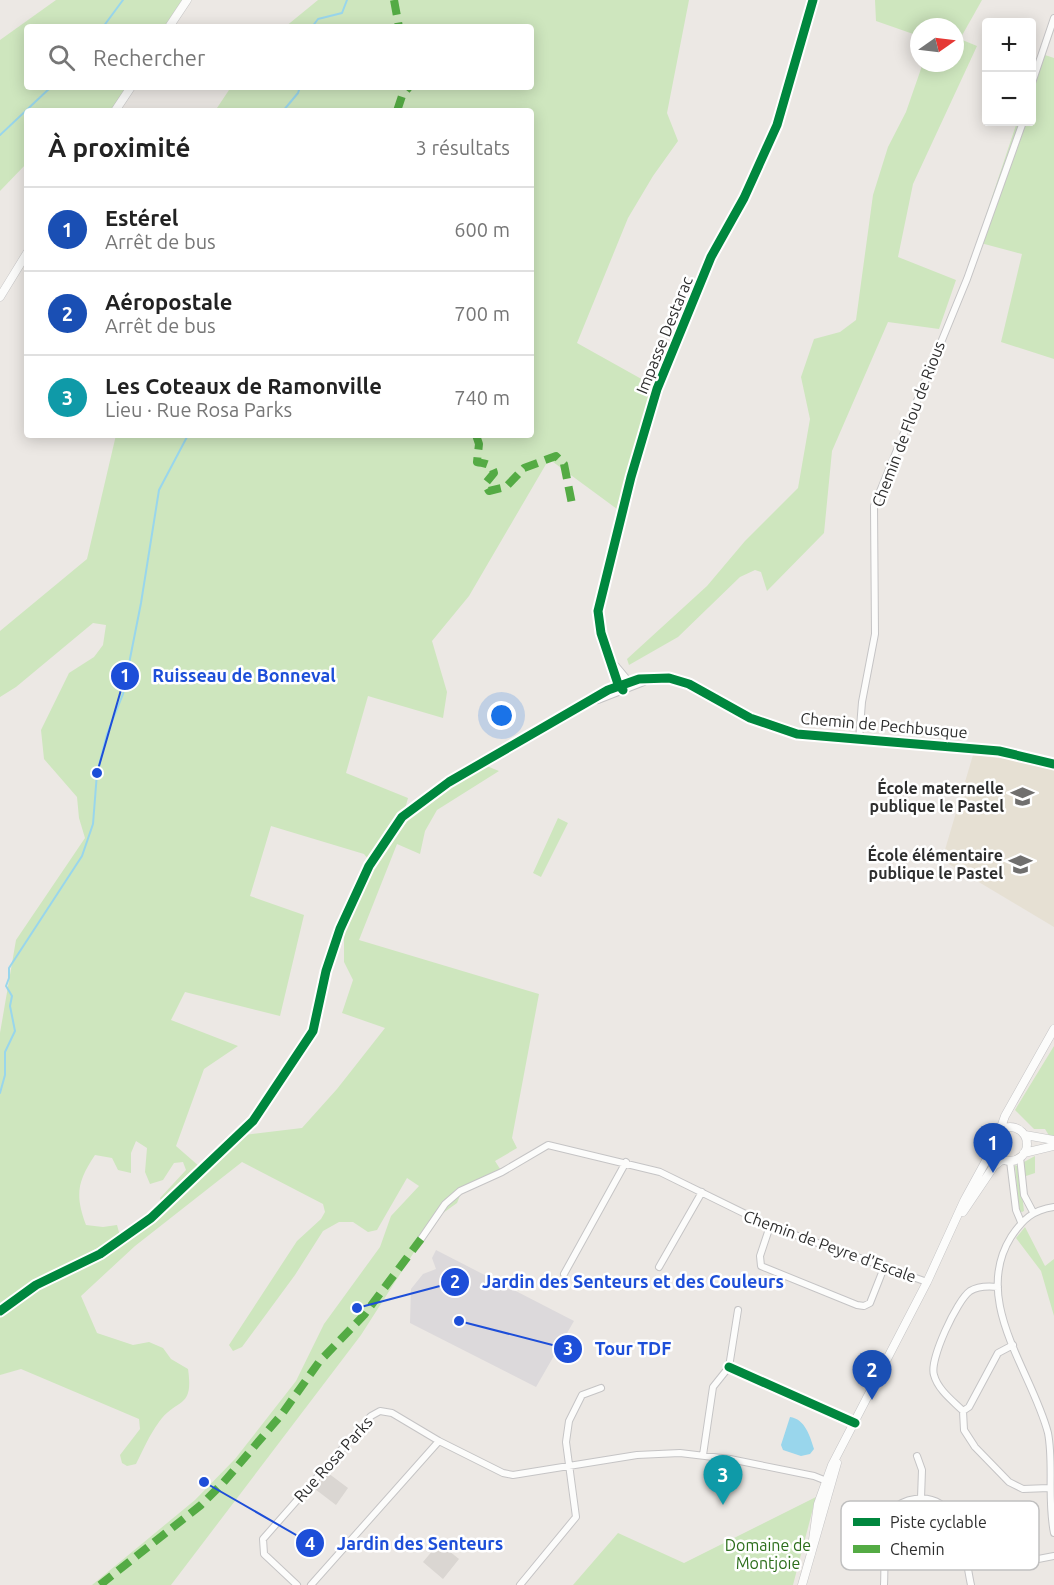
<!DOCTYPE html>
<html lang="fr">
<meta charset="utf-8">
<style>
:root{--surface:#fff;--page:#f2f2f2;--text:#222;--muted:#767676;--line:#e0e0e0;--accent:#706f6e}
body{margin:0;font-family:Ubuntu,sans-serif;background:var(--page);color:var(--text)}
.controls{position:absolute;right:18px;top:18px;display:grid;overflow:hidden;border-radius:6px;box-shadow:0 3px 15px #0003}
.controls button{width:54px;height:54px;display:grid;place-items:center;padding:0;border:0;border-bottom:2px solid var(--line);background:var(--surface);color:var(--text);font:30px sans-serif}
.compass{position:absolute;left:910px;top:18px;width:54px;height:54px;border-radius:50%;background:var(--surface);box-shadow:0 3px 15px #0003;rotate:76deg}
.you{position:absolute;left:502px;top:716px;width:21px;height:21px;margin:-15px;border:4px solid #fff;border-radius:50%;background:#1a73e8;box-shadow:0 0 0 9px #1a73e833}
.badge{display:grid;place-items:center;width:39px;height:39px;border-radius:50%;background:var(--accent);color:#fff;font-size:20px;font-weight:700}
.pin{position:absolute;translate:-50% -50px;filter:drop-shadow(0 2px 3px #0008)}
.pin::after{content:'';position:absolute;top:32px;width:21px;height:18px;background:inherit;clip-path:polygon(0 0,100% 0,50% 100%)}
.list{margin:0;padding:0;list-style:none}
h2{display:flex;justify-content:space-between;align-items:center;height:78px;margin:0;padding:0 24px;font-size:26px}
h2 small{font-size:20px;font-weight:400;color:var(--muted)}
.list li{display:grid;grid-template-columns:39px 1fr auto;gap:18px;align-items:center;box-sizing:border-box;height:84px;padding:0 24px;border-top:2px solid var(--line)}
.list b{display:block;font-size:22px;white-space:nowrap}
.list p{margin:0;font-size:20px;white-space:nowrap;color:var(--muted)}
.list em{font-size:20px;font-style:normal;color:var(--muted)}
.icon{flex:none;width:33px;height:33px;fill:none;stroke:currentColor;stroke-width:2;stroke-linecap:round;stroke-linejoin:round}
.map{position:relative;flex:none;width:1054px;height:1585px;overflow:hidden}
.search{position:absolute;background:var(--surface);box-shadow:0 3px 15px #0003;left:24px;top:24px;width:510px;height:66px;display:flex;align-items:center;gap:15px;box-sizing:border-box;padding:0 21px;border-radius:6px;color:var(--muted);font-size:22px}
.panel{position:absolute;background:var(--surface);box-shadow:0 3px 15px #0003;left:24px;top:108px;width:510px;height:330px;border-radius:6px}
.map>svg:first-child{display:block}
</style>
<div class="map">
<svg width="1054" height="1585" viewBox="0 0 1054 1585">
<rect width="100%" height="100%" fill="#ece8e4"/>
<path fill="#dcd9db" d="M436,1250L574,1321L536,1387L410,1323L411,1289L423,1274L436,1269L432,1258Z"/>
<path fill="#e6e0d3" d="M973,755L1025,761L1054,770V927L942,860Z"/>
<path fill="#cee6be" d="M56,0H182L164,27H27V87H126L111,111H27V163L0,191V40Z
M318,0H689L667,113L678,141L653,176L628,218L577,343L654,386L617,509L549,459L469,596L432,641L447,692L443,718L368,696L346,773L408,798L405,809L389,825L368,859L364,854L271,826L250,896L304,915L280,1016L185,992L171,1020L238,1046L204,1069L176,1146L200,1167L162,1204L160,1198L186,1170L183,1162L174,1163L163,1180L150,1184L145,1172L147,1148L136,1141L131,1153V1173L118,1170L112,1158L95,1155C77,1182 75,1195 86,1225L103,1227L117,1225L120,1236L21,1289L0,1306V1033L16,940L85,838L79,818L77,797L44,759L41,730L69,673L94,657L103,645L106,625L93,623L16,687L0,697V631L87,559L116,435H531V111H215L231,87H531V27H285Z
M875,0H982L960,39L977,46L913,184L898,257L956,280L939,329L888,322L832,451L824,533L767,591L761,572L755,570L740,577L678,637L629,665L627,659L707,586L745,541L798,488L810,419L801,377L814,339L840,332L856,320L873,195L888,147L906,112L923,63H955V27H919V36L876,21Z
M1039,53L1054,58V359L1001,342L1022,254L977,242L1017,122H1032V76Z
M484,765L499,771L437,810L425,831L420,854L397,844L359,940L539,994L512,1138L517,1148L495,1161L502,1172L461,1193L457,1203L436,1218L361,1335L171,1585H92L195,1500L235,1459L296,1381L324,1324L380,1247L391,1216L419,1186L407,1178L377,1230L368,1232L353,1222H339L323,1231L295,1275L242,1347L233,1351L229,1345L297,1241L321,1219L325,1212L323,1204L242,1162L135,1246L81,1296L97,1333L133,1345L149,1342L163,1348L171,1359L188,1369C194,1410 177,1397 159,1422C150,1434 143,1450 136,1464L127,1466L122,1463L120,1455L140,1429L139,1419L21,1369L0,1375V1315L41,1286L118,1249L162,1215L244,1135L302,1128L337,1089L385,1028L342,1013L353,980L344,962V935L373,864L418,808Z
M558,818L568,823L541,877L533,873Z
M1054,1046V1137H1050L1045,1129H1034L1015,1110Z
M1035,1156V1173L1023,1177L1024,1162Z
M1015,1165L1019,1167L1024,1211L1022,1212L1019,1211Z
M1025,1227L1045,1266L1054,1259V1316L1041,1271L1016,1238Z
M816,1497L793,1585H573L618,1533L684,1563Z"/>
<path fill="#dad6d2" d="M328,1473L348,1488L336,1505L315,1489Z
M439,1543L459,1559L443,1579L423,1562Z"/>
<path fill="#99d6ec" d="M790,1417C805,1419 810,1436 814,1449L810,1454L801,1456L783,1450L781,1445Z"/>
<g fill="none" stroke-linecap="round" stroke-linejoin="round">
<path stroke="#99d6ec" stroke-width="2" d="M103,27L123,0
M312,27L318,19L342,13L347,0
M283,111L298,93L300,87
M0,135L51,87
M0,1093L5,1075V1052L15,1031L10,1006L12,996L6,986L9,978V968L82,856L93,824L97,773L107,734L123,694L141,603L159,490L188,435"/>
<defs>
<path id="minor" d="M1032,83L1054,18
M616,666L626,678V684
M623,690L618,684L601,633L598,611L631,477L657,389L711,257L744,198L777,125L813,0
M598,700L644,682
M859,740L862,702L875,634L874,506L967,279L1023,122
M1020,1157L1024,1195L1033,1212
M1010,1161L1016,1210L1021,1222
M1054,1207C1033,1210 1023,1219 1011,1237C971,1301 1032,1371 1048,1433C1054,1464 1047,1499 1054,1533
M770,1226L760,1256L761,1266L857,1305L864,1306L870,1303L885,1265
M421,1239L445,1204L460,1191L502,1172L548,1145L660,1172L770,1226L927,1282
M659,1267L702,1192
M564,1274L626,1162
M0,1311L36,1285L100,1254L151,1218L253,1121L313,1031L326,971L340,929L369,866L402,817L449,782L608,690L639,679L669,678L689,684L750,718L797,734L999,751L1054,764
M1013,1345L998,1353L969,1407L963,1411L964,1430L975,1447L1009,1482L1023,1489L1049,1488
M729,1367L855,1423
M729,1367L738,1310
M963,1411C953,1401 938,1390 934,1375C929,1360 957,1300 970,1291C978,1286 989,1286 998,1287
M703,1455L713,1387L729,1367
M917,1456L922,1470L921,1498
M1028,1561L1054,1556
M297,1585L264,1554L263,1539L371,1416L380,1411L392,1413L439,1441L503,1473L513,1475L637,1455L680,1453L730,1459L814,1476L829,1482
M311,1585L439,1441
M520,1585L576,1517L566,1442L569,1421L582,1395L601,1388
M884,1585C885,1567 883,1526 892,1512C896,1504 907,1500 915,1499C962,1493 964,1553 971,1585"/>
<path id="tertiary" d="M169,27L187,0
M115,111L131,87
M0,297L27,253
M993 1144a17 17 0 1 1 34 0a17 17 0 1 1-34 0Z
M1000,1130L1005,1116L1054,1029
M1025,1135L1054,1140
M1024,1153L1054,1146
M963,1212L994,1166L1003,1159
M811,1554L818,1504L832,1465L927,1282L964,1201L993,1148
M802,1585L837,1463"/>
</defs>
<use href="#minor" stroke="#c5c4c5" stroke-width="8"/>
<use href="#tertiary" stroke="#c5c4c5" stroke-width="9"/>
<use href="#minor" stroke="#fcfcfb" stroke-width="6"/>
<use href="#tertiary" stroke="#fcfcfb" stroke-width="8"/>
<path stroke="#54ab44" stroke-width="8" stroke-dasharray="15 8" stroke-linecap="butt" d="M394,0L399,27
M397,111L402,96L409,87
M476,435L479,444L477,462C485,464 492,463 494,473L485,484L489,491L506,487L524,468L556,456L564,464L572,504
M100,1585L201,1505L223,1483L282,1414L319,1362L364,1315L421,1239"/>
<defs>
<path id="cycleway" d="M623,690L618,684L601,633L598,611L631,477L657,389L711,257L744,198L777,125L813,0
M0,1311L36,1285L100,1254L151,1218L253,1121L313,1031L326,971L340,929L369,866L402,817L449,782L608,690L639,679L669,678L689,684L750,718L797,734L999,751L1054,764
M729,1367L855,1423"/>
</defs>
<use href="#cycleway" stroke="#fff" stroke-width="13"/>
<use href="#cycleway" stroke="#00873e" stroke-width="9"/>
</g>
<defs>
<symbol id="school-bare" viewBox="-9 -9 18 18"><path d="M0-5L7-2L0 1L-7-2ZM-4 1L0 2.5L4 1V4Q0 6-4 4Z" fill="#706f6e" stroke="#fff" stroke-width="2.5" paint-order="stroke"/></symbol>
</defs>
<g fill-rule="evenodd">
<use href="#school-bare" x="1006" y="780" width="33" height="33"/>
<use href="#school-bare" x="1004" y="848" width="33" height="33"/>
</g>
<g text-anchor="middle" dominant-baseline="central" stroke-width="5" stroke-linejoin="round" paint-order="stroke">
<g font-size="16" fill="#2e2e2e" stroke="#fff">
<text transform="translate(664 335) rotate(-68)">Impasse Destarac</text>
<text transform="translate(908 424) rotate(-69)">Chemin de Flou de Rious</text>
<text transform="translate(884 725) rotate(5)">Chemin de Pechbusque</text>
<text transform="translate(830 1246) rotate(20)">Chemin de Peyre d'Escale</text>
<text transform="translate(333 1459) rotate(-48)">Rue Rosa Parks</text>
</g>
<g font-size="16" font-weight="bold" fill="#2e2e2e" stroke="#fff" text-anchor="end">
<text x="1004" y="788">École maternelle<tspan x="1004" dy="18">publique le Pastel</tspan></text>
<text x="1003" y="855">École élémentaire<tspan x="1003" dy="18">publique le Pastel</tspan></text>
</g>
<g font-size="16" fill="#2c6e1b" stroke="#fff">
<text x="768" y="1545">Domaine de<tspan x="768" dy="18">Montjoie</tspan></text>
</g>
</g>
<rect x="841" y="1501" width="198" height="69" rx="9" fill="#fff" stroke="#c0c0c0" stroke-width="1.5"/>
<rect x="853" y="1518" width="27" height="8" fill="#00873e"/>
<rect x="853" y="1545" width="27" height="8" fill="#54ab44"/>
<g font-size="16" fill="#2e2e2e">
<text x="890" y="1528">Piste cyclable</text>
<text x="890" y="1555">Chemin</text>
</g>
<path fill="none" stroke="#1d4ed8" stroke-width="2" d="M97 773L125 676M357 1308L455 1282M459 1321L568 1349M204 1482L310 1543"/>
<g fill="#1d4ed8" stroke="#fff" stroke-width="2">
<circle cx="97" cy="773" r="6"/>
<circle cx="357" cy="1308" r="6"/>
<circle cx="459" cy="1321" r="6"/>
<circle cx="204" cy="1482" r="6"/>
<circle cx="125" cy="676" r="15"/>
<circle cx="455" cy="1282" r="15"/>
<circle cx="568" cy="1349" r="15"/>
<circle cx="310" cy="1543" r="15"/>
</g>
<g font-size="18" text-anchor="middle" font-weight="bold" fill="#fff">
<text x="125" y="682">1</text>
<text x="455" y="1288">2</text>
<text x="568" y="1355">3</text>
<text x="310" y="1550">4</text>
</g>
<g font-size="18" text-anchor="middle" font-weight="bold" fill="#1d4ed8" stroke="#fff" stroke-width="5" stroke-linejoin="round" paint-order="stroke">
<text x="244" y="682">Ruisseau de Bonneval</text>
<text x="633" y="1288">Jardin des Senteurs et des Couleurs</text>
<text x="633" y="1355">Tour TDF</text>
<text x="420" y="1550">Jardin des Senteurs</text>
</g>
</svg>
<div class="controls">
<button>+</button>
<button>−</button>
</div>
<svg class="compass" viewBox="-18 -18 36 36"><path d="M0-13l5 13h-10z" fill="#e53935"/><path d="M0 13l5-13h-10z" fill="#767676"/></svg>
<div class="you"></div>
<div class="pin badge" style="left:993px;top:1173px;background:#1a4fb4">1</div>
<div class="pin badge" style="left:872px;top:1400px;background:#1a4fb4">2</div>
<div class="pin badge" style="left:723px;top:1505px;background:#0f9aa8">3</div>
<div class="search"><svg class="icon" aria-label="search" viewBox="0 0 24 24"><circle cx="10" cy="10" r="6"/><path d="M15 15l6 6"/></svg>Rechercher</div>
<section class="panel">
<h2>À proximité<small>3 résultats</small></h2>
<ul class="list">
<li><span class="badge" style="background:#1a4fb4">1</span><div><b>Estérel</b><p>Arrêt de bus</p></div><em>600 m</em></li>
<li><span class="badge" style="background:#1a4fb4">2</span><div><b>Aéropostale</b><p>Arrêt de bus</p></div><em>700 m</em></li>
<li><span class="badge" style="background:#0f9aa8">3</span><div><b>Les Coteaux de Ramonville</b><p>Lieu · Rue Rosa Parks</p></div><em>740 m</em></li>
</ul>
</section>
</div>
